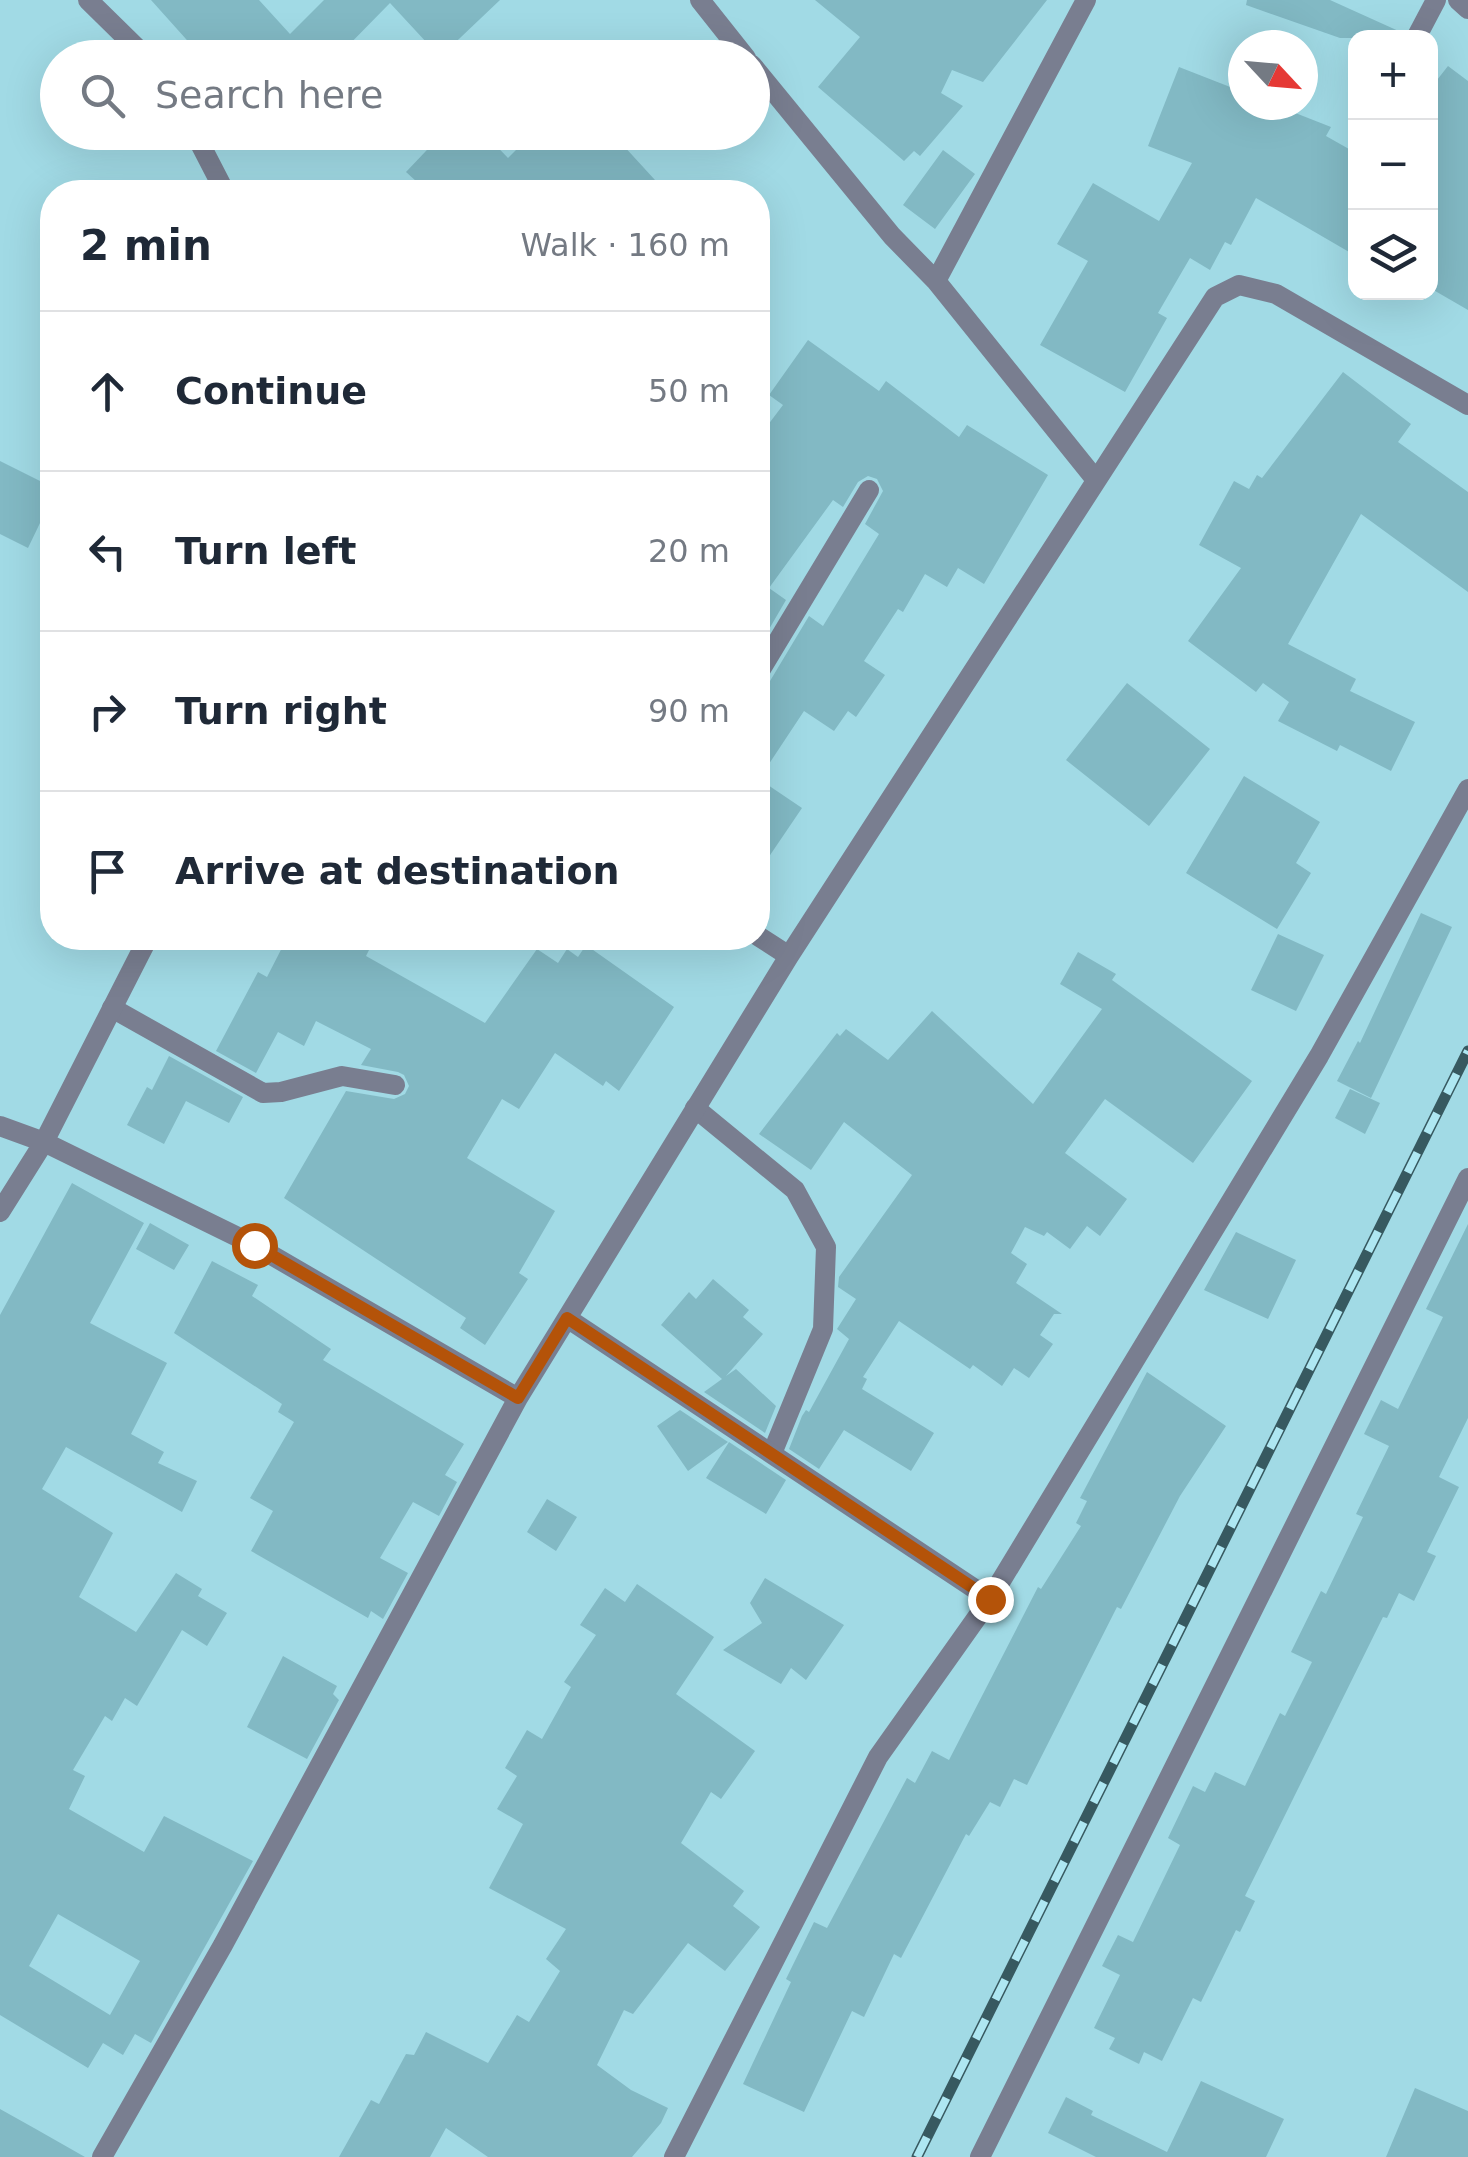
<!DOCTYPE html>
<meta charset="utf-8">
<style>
:root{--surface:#fff;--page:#f2f2f3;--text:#1f2937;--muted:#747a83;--line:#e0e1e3}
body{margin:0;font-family:"DejaVu Sans",sans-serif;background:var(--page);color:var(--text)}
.controls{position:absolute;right:30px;top:30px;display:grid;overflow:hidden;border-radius:20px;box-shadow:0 10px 40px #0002}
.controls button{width:90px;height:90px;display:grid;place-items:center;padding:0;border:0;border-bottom:2px solid var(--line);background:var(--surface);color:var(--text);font:50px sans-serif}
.compass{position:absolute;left:1228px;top:30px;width:90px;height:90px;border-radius:50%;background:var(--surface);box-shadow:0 10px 40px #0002;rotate:116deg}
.stop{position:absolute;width:30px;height:30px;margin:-22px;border:8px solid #b45309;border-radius:50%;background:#fff}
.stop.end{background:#b45309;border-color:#fff;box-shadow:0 2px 10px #0008}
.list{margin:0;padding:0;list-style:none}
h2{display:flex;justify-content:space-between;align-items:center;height:130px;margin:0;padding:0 40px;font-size:42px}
h2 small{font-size:32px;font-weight:400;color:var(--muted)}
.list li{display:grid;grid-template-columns:65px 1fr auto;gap:30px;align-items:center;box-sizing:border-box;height:160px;padding:0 40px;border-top:2px solid var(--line)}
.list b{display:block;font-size:38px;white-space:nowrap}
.list em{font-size:32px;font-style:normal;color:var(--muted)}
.icon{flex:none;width:55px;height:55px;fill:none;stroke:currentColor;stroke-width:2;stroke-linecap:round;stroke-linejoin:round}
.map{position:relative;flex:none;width:1468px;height:2157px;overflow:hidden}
.search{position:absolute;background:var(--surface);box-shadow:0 10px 40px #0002;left:40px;top:40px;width:730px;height:110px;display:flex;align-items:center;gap:25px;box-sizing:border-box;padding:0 35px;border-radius:55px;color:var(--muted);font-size:38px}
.panel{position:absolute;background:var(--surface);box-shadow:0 10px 40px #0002;left:40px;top:180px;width:730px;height:770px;border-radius:40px}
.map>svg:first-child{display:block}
</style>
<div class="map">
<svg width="1468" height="2157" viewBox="0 0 1468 2157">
<rect width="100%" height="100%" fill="#a1dae5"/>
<path fill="#82b9c4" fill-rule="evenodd" d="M151,0H259L290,34L324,0H500L440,57L390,3L336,58H203Z
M815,0H1047L983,82L952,70L941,93L963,106L920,156L914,151L904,161L818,87L860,37Z
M1247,0H1330L1403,33L1402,38H1340L1246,5Z
M1448,66L1468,81V310L1430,288V89Z
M1179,67L1243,92V105H1275L1331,127L1326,136L1356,153V256L1256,198L1231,245L1225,242L1210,270L1190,258L1158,313L1167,318L1125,392L1040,345L1088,261L1057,244L1093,183L1159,221L1192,163L1148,146Z
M444,132H483L508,158L534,132H611L666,192H428L406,172Z
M943,150L975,174L935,229L903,205Z
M808,340L879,391L886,381L959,437L967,425L1048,475L984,584L958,568L947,587L925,574L903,612L898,609L864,661L885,675L856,717L848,711L834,731L804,711L759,779L802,808L758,873V688L770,681L809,616L823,626L879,534L865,524L883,491L877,479L868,476L858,482L843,507L833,500L769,588L786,600L758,648V438L783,405L769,395Z
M1343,372L1411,424L1398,442L1468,492V592L1361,514L1288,644L1356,679L1350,691L1415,722L1391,771L1340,745L1337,751L1278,721L1289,702L1263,683L1256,692L1188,641L1241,568L1199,545L1234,481L1249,489L1257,475L1262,478Z
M0,461L52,487V498L28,548L0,534Z
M1127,683L1210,749L1149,826L1066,760Z
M1244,776L1320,822L1296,863L1311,873L1277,929L1186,873Z
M1421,913L1452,927L1371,1098L1337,1081L1358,1041L1360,1043Z
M1278,934L1324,955L1296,1011L1251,990Z
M287,938H345L369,950L366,956L485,1023L537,949L558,963L567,949L578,957L586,945L674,1007L619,1091L606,1081L603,1086L555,1053L519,1109L502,1099L467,1158L555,1211L519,1273L528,1279L485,1345L460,1328L466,1318L284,1198L346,1091L394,1099L405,1094L409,1086L404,1075L398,1072L361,1065L371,1049L316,1021L304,1046L278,1032L256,1073L216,1051L258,972L267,977Z
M1078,952L1116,974L1112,980L1252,1081L1193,1163L1105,1099L1065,1153L1127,1199L1100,1236L1087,1226L1070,1249L1047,1232L1044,1236L1025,1227L1011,1253L1027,1264L1016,1283L1062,1314H1054L1040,1335L1053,1344L1029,1378L1014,1368L1002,1386L973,1365L970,1369L899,1321L863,1377L867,1379L862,1389L934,1433L911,1471L844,1430L819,1469L789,1449L802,1416L806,1410L809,1412L849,1339L837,1329L856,1299L838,1287L839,1277L912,1175L844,1122L811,1170L759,1134L837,1033L840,1036L846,1029L888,1060L932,1011L1033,1104L1102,1009L1060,984Z
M169,1056L243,1097L229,1123L186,1101L164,1144L127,1125L147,1087L152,1090Z
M1350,1089L1380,1103L1365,1134L1335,1118Z
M72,1183L144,1223L90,1323L167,1363L131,1434L164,1452L158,1463L197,1481L182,1512L66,1447L42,1489L113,1533L79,1597L136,1632L176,1573L202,1589L198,1596L227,1613L207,1646L182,1630L137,1706L125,1698L112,1721L105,1716L73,1770L85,1776L69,1809L144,1852L164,1816L253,1861L151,2043L135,2034L123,2055L103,2043L88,2068L0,2015V1315ZM58,1914L140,1961L110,2015L29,1966Z
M150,1223L189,1245L174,1270L136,1249Z
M1468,1224V1418L1439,1477L1459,1487L1427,1552L1436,1556L1414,1601L1399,1593L1387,1618L1383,1617L1245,1896L1255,1901L1240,1932L1236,1930L1201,2002L1193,1998L1162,2061L1144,2052L1139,2064L1109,2049L1115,2038L1094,2028L1120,1975L1102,1966L1118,1935L1133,1942L1180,1845L1168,1838L1193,1786L1205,1792L1215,1772L1245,1786L1280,1713L1285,1716L1312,1662L1291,1652L1321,1591L1326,1594L1363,1517L1356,1514L1389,1446L1364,1434L1381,1400L1398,1409L1443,1317L1426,1309Z
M1236,1232L1296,1260L1268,1319L1204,1290Z
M212,1261L258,1285L252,1296L331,1349L323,1360L464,1444L445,1475L457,1482L439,1516L413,1502L380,1558L408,1573L383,1619L371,1611L368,1618L251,1551L273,1511L250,1498L294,1422L278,1412L282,1404L174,1333Z
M713,1279L749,1310L743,1317L763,1334L726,1376L736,1369L776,1406L765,1433L704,1392L722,1379L661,1325L689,1292L696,1299Z
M1147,1372L1226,1426L1180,1496L1121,1609L1117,1607L1027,1785L1014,1779L1000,1807L990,1802L969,1836L966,1834L901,1958L894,1954L864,2017L852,2011L804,2112L743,2084L791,1982L786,1979L814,1922L827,1928L907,1778L915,1783L932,1751L949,1760L1038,1587L1041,1589L1081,1526L1076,1523L1087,1501L1080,1498Z
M680,1410L728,1442L688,1471L657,1426Z
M729,1442L786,1480L766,1514L706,1478Z
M547,1499L577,1517L556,1551L527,1532Z
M765,1578L844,1625L806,1680L791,1668L781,1684L723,1650L762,1623L750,1603Z
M637,1584L714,1637L676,1694L755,1751L721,1799L711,1792L681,1843L744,1891L733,1906L760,1927L725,1971L688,1943L633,2014L624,2010L597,2065L631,2090L668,2108L661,2123L632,2157H488L446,2128L430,2157H339L371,2100L379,2104L406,2054L414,2055L426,2032L488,2063L517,2015L529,2022L560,1971L546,1959L566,1929L489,1888L523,1824L497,1809L517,1776L505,1768L527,1730L542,1739L571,1687L564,1682L596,1635L580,1625L605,1588L625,1602Z
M283,1656L337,1686L333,1694L339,1700L307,1759L247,1727Z
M1201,2081L1284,2119L1266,2157H1096L1048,2133L1066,2097L1093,2111L1091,2115L1167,2152Z
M1415,2088L1468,2111V2157H1386Z
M0,2109L34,2128L85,2157H0Z"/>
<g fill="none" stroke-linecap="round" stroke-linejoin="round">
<path stroke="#797e90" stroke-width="20" d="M1458,0L1468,9
M1416,38L1436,0
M112,1008L263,1093L281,1092L342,1076L395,1085
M695,1108L795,1190L826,1247L823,1329L773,1451"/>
<path stroke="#797e90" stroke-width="20" d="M88,0L147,58
M700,0L746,58
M752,65L892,236L936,281L1096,480
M194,132L225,192
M936,281L1086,0
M758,674L869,490
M758,936L789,956
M0,1126L44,1142L254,1245L518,1398
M0,1212L44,1142L148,938
M567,1318L990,1599
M102,2157L223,1945L518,1398L789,956L1215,297L1239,285L1276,294L1468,405
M674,2157L878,1757L990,1599L1319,1056L1468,789
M980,2157L1468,1178"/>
<defs>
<path id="rail" d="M917,2157L1468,1051"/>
</defs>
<use href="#rail" stroke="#375960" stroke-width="11"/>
<use href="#rail" stroke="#aee7f2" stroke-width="8" stroke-dasharray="22" stroke-linecap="butt"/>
</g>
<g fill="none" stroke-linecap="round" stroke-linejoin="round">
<path stroke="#b45309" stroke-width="12" d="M254,1245L518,1398L567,1318L990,1599"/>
</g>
</svg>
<div class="controls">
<button>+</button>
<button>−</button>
<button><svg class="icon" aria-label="layers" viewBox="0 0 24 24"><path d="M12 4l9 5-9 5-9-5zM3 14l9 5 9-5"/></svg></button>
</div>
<svg class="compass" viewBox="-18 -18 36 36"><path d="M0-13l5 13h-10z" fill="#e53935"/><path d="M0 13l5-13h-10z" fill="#747a83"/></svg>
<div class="stop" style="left:254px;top:1245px"></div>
<div class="stop end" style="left:990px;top:1599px"></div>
<div class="search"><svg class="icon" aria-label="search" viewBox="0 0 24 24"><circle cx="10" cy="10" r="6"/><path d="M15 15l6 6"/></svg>Search here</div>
<section class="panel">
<h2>2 min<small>Walk · 160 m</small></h2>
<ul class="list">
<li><svg class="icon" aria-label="ahead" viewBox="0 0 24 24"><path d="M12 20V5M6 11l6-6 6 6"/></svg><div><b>Continue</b></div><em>50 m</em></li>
<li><svg class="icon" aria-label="left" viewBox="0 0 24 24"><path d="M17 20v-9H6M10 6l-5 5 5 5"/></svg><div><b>Turn left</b></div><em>20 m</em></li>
<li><svg class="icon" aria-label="right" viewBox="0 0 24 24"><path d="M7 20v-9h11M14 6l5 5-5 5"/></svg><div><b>Turn right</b></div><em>90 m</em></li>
<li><svg class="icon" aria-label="arrive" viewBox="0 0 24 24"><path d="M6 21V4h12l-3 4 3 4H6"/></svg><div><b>Arrive at destination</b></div></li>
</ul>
</section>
</div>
